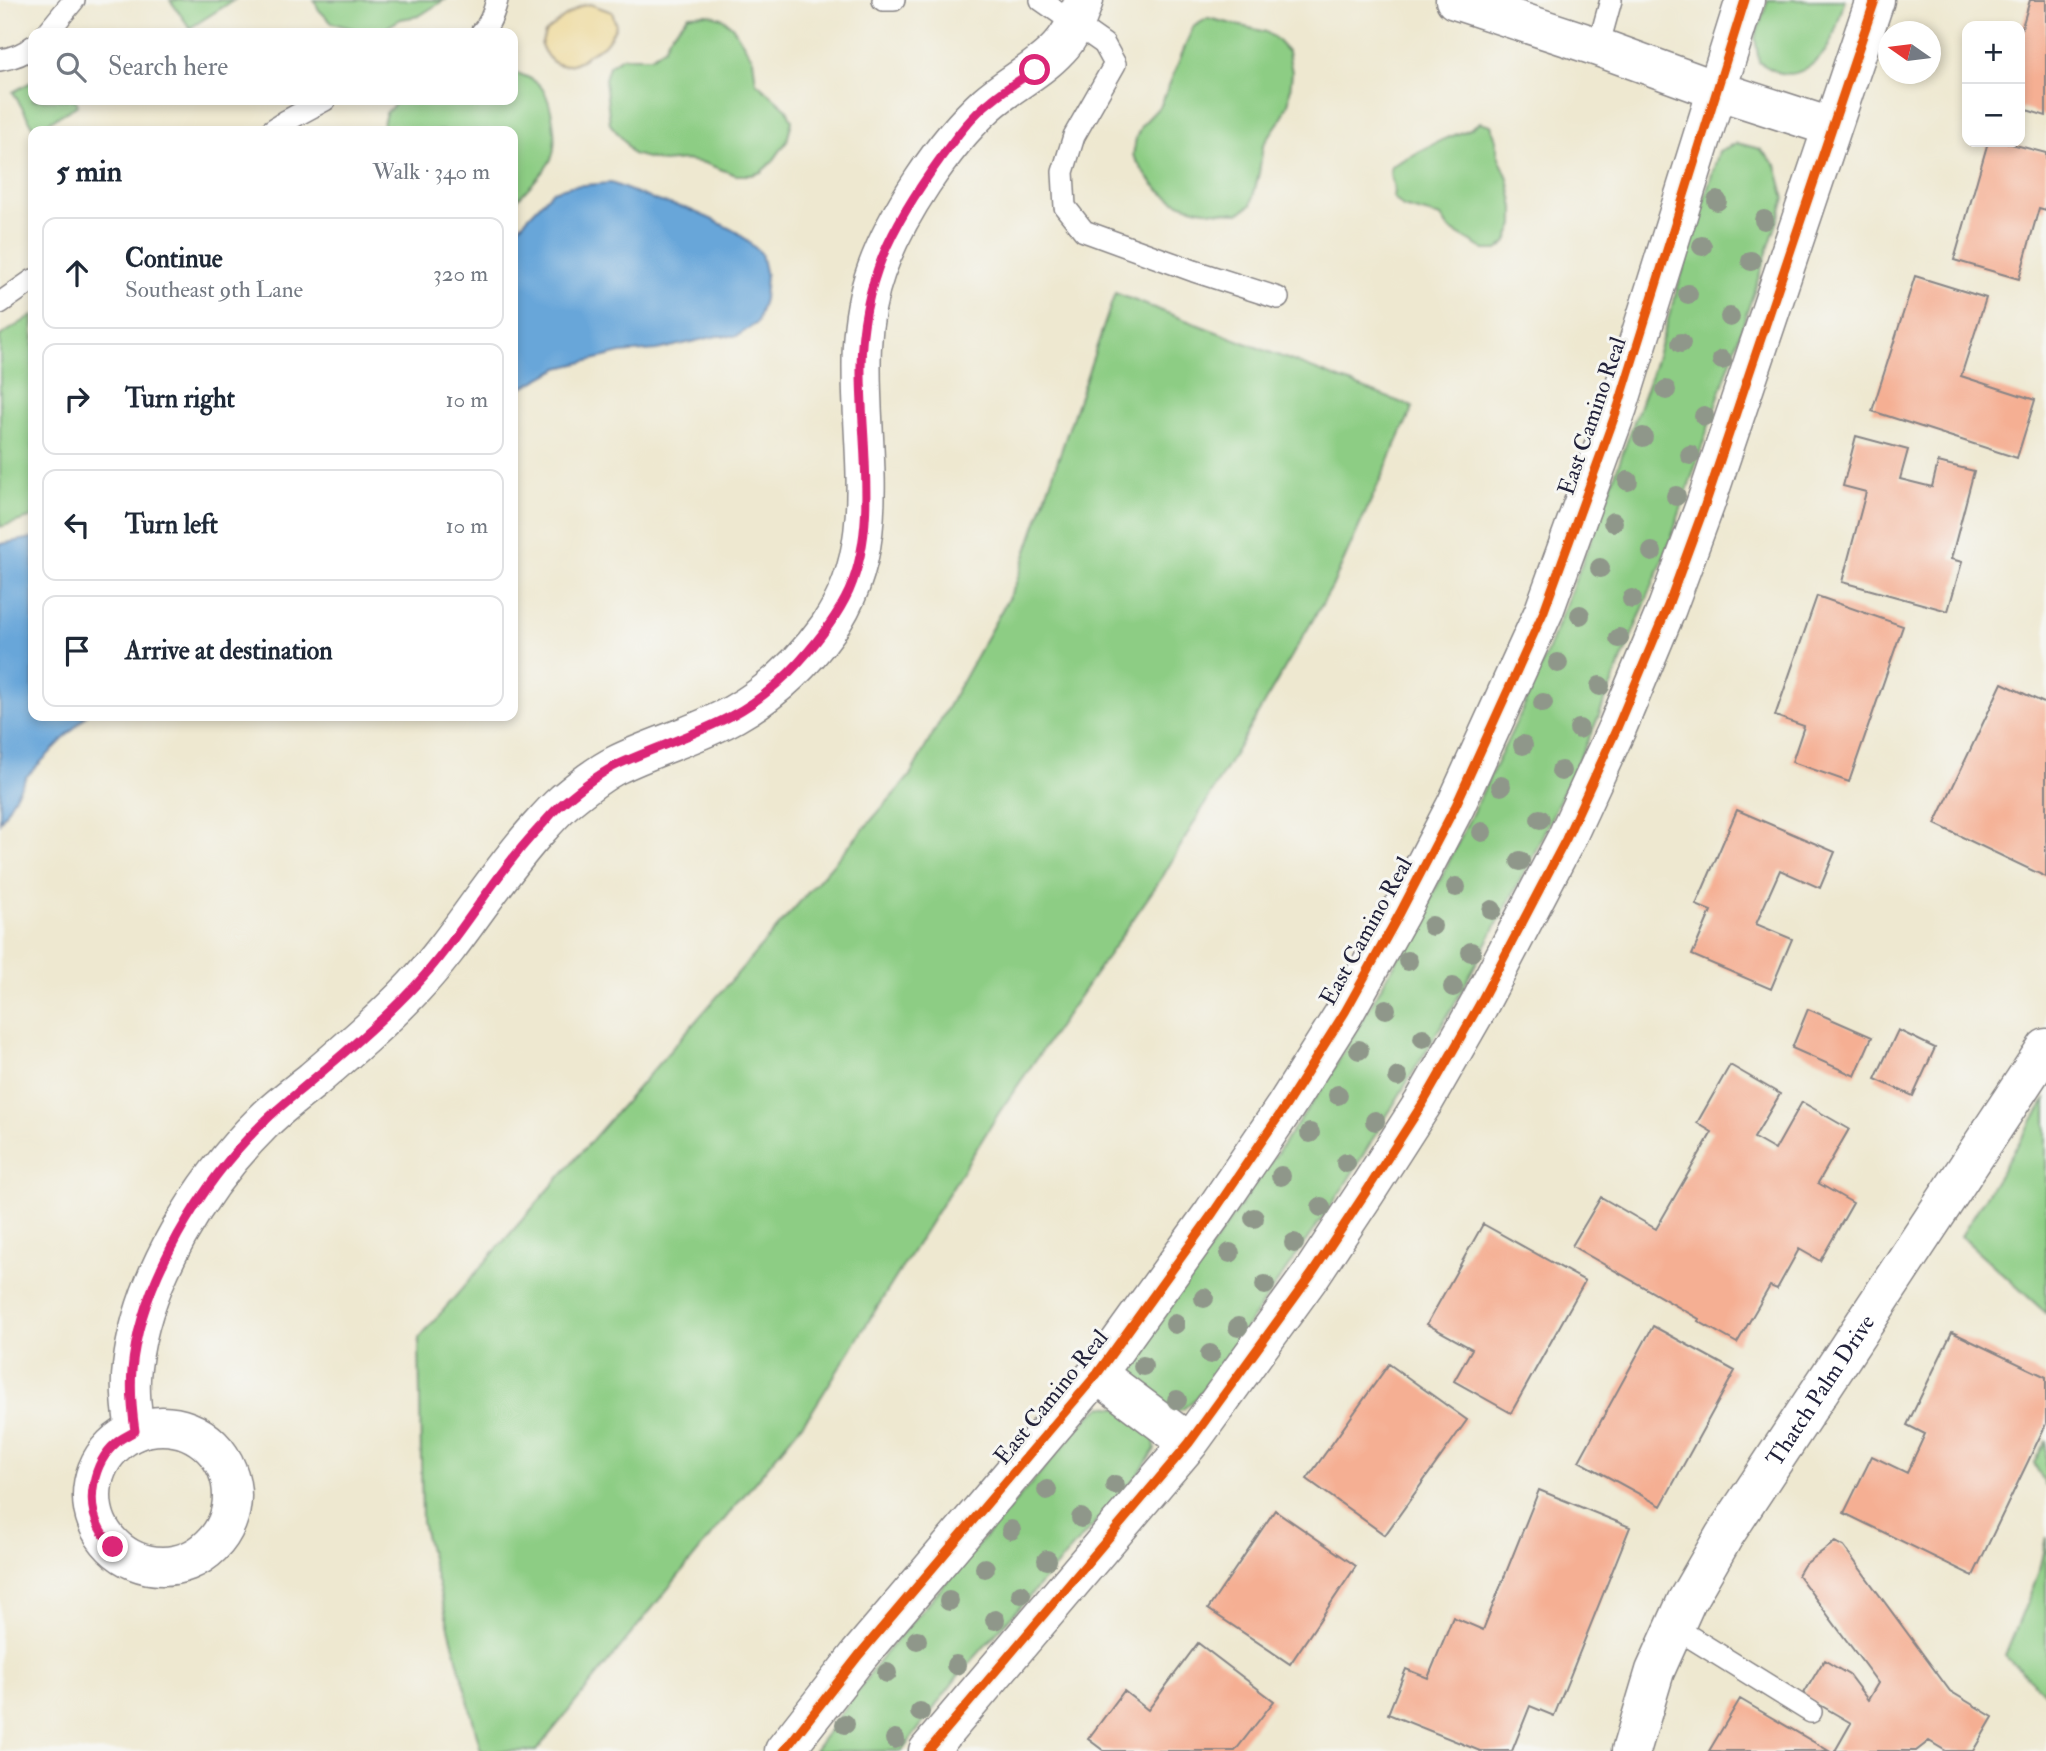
<!DOCTYPE html>
<meta charset="utf-8">
<style>
:root{--surface:#fff;--page:#f2f2f3;--text:#1f2937;--muted:#747a83;--line:#e0e1e3}
body{margin:0;font-family:"IM FELL Double Pica",serif;background:var(--page);color:var(--text)}
.controls{position:absolute;right:21px;top:21px;display:grid;overflow:hidden;border-radius:14px;box-shadow:0 4px 10px #0003}
.controls button{width:63px;height:63px;display:grid;place-items:center;padding:0;border:0;border-bottom:2px solid var(--line);background:var(--surface);color:var(--text);font:35px sans-serif}
.compass{position:absolute;left:1878px;top:21px;width:63px;height:63px;border-radius:50%;background:var(--surface);box-shadow:0 4px 10px #0003;rotate:284deg}
.stop{position:absolute;width:21px;height:21px;margin:-16px;border:5px solid #db2777;border-radius:50%;background:#fff}
.stop.end{background:#db2777;border-color:#fff;box-shadow:0 2px 7px #0008}
.list{margin:0;padding:0;list-style:none}
h2{display:flex;justify-content:space-between;align-items:center;height:91px;margin:0;padding:0 28px;font-size:30px}
h2 small{font-size:23px;font-weight:400;color:var(--muted)}
.list li{display:grid;grid-template-columns:46px 1fr auto;gap:21px;align-items:center;box-sizing:border-box;height:112px;margin:0 14px 14px;padding:0 14px;border:2px solid var(--line);border-radius:14px}
.list b{display:block;font-size:26px;white-space:nowrap}
.list p{margin:0;font-size:23px;white-space:nowrap;color:var(--muted)}
.list em{font-size:23px;font-style:normal;color:var(--muted)}
.icon{flex:none;width:38px;height:38px;fill:none;stroke:currentColor;stroke-width:2;stroke-linecap:round;stroke-linejoin:round}
.map{position:relative;flex:none;width:2046px;height:1751px;overflow:hidden}
.search{position:absolute;background:var(--surface);box-shadow:0 4px 10px #0003;left:28px;top:28px;width:490px;height:77px;display:flex;align-items:center;gap:18px;box-sizing:border-box;padding:0 24px;border-radius:14px;color:var(--muted);font-size:26px}
.panel{position:absolute;background:var(--surface);box-shadow:0 4px 10px #0003;left:28px;top:126px;width:490px;height:595px;border-radius:14px}
.map>svg:first-child{display:block}
</style>
<div class="map">
<svg width="2046" height="1751" viewBox="0 0 2046 1751">
<rect width="100%" height="100%" fill="#f6f6f2"/>
<filter id="ink" filterUnits="userSpaceOnUse"><feTurbulence type="fractalNoise" baseFrequency=".0143" numOctaves="2"/><feDisplacementMap in="SourceGraphic" scale="14" xChannelSelector="R" yChannelSelector="G"/><feConvolveMatrix kernelMatrix="1 2 1 2 8 2 1 2 1" color-interpolation-filters="sRGB"/></filter>
<filter id="wash" filterUnits="userSpaceOnUse"><feTurbulence type="fractalNoise" baseFrequency=".00686" numOctaves="4" result="noise"/><feDisplacementMap in="SourceGraphic" scale="28" xChannelSelector="R" yChannelSelector="G"/><feGaussianBlur stdDeviation="1.57" result="paint"/><feColorMatrix in="noise" values="0 0 0 0 0 0 0 0 0 0 0 0 0 0 0 0 0 1.4 0 .05"/><feComposite in="paint" operator="in"/></filter>
<g filter="url(#wash)">
<rect width="100%" height="100%" fill="#eee8d0"/>
<path fill="#8dcd84" stroke="#587860" stroke-width="2" d="M170,0H234L190,28Z
M314,0H444L419,16L401,19L382,30L370,33L332,23L319,10Z
M1768,0H1845C1835,29 1833,53 1805,69C1788,79 1774,72 1759,62L1755,38Z
M708,14L722,18L732,26L753,59L756,82L787,109L792,121L787,141L773,161L761,172L751,175H736L704,163L685,160L663,162L632,154L625,142L610,124L605,79L609,66L622,57H651L665,47L669,37L689,15Z
M1208,18L1266,32L1276,39L1288,52L1292,72L1289,101L1283,116L1263,145L1259,173L1251,205L1239,213C1184,210 1162,205 1133,155L1136,138L1141,126L1161,105L1193,27Z
M513,72C522,74 536,80 542,88C552,102 558,140 552,157C547,171 523,193 513,204V131H381L386,113L399,100H513Z
M33,81V100H76L78,105L35,130L13,92Z
M1480,122L1491,125L1496,139L1498,155L1508,178L1514,208V225L1506,243L1497,250H1485L1449,229L1441,217L1403,207L1393,197C1397,181 1387,181 1391,166L1442,140L1468,130Z
M1737,143L1760,149L1776,165L1785,199L1668,548L1595,725L1532,858L1454,1005L1345,1185L1198,1397L1183,1409L1169,1412L1128,1375V1366L1323,1087L1423,915L1531,692L1596,527L1652,372L1719,151Z
M1115,293L1413,407L1332,587L1163,876L1000,1111L811,1413L536,1751H481L422,1523L419,1338L909,777L1015,586Z
M33,315V517L0,527V336Z
M2046,1099V1313L1961,1236Z
M1103,1406L1118,1408L1154,1435L1155,1449L1138,1475L959,1675L902,1751H814L885,1653L1090,1415Z
M2046,1440V1487L2034,1463Z
M2046,1537V1694L2005,1656L2038,1575Z"/>
<path fill="#eeda9e" stroke="#887e6c" stroke-width="2" d="M590,4L612,12L616,25C613,32 610,39 604,45C600,49 595,50 590,53C587,55 584,59 581,60C561,71 549,64 541,45L545,33L563,18L581,6Z"/>
<path fill="#67a6d9" stroke="#44648a" stroke-width="2" d="M611,183L654,200L688,209L711,219L737,232L761,253L766,276L764,299L757,323L737,336H717L657,350L621,353L559,368L513,393V233L553,191L571,186Z
M33,538V716H86L26,777L0,822V544Z"/>
<g id="blocks">
<path fill="#f5af93" d="M2030,0H2046V116L2020,108V34Z
M1988,142H2004L2046,153V210L2039,208L2019,279L1954,260Z
M1915,276L1986,298L1961,376L2035,400L2017,458L1872,411Z
M1856,436L1908,450L1900,479L1932,487L1938,462L1974,471L1951,559L1962,562L1948,611L1842,582L1866,492L1843,486Z
M1817,596L1903,626L1849,782L1792,762L1804,726L1775,716Z
M2002,683L2046,704V877L1935,824Z
M1737,810L1835,852L1820,888L1780,870L1756,924L1792,939L1771,989L1692,955L1711,911L1696,905Z
M1808,1009L1872,1037L1855,1076L1792,1048Z
M1898,1030L1935,1048L1913,1096L1875,1079Z
M1730,1065L1780,1094L1754,1138L1775,1150L1802,1102L1849,1129L1818,1183L1853,1203L1820,1261L1799,1249L1777,1289L1770,1286L1737,1343L1698,1321L1699,1319L1572,1246L1601,1197L1656,1229L1712,1132L1697,1123Z
M1483,1224L1585,1281L1511,1413L1454,1381L1472,1349L1427,1324Z
M1653,1326L1735,1371L1661,1506L1579,1461Z
M1952,1332L2046,1377V1424L1973,1576L1844,1513L1872,1456L1907,1473L1925,1434L1907,1425Z
M1389,1364L1467,1420L1385,1535L1307,1479Z
M1539,1490L1630,1527L1554,1716L1530,1706L1512,1751H1480L1388,1714L1406,1669L1428,1678L1453,1617L1483,1630Z
M1275,1510L1356,1566L1290,1664L1208,1609Z
M1835,1542L1844,1547L1950,1691L1993,1717L1973,1751H1946L1929,1741L1916,1751H1835L1851,1723L1803,1695L1824,1660L1849,1675L1868,1700L1878,1683L1798,1575L1804,1565Z
M1198,1643L1274,1701L1235,1751H1104L1088,1739L1124,1691L1148,1710Z
M1740,1699L1829,1751H1709Z"/>
</g>
</g>
<g filter="url(#ink)">
<use href="#blocks" fill-opacity="0" stroke="#888586" stroke-width="2"/>
<g fill="none" stroke-linecap="round" stroke-linejoin="round">
<defs>
<path id="service" d="M883,0H894
M1041,0L1104,44L1115,64L1074,136L1063,172L1065,207L1084,231L1194,271L1278,298
M47,33L74,0
M481,33C490,25 494,12 497,0
M1598,47L1611,0
M0,60C12,58 24,54 33,46
M271,131L286,121L325,100
M0,303L33,280
M1674,1627L1811,1712"/>
<g id="minor">
<path d="M1455,0L1598,47L1716,90"/>
<circle cx="162" cy="1496" r="70"/>
<path d="M135,1431C132,1410 129,1388 132,1367C142,1278 201,1183 264,1121C279,1106 297,1093 313,1080C348,1050 383,1020 414,987C460,938 493,878 539,828C547,819 555,810 564,802C580,789 598,774 616,765C654,746 697,735 734,714C771,693 803,663 828,628C904,521 834,386 876,271C896,215 943,144 987,104C1009,84 1038,71 1059,48C1072,35 1078,17 1084,0"/>
<path id="s1" d="M1631,1751L1655,1671L1686,1602L1724,1536L2046,1048"/>
</g>
<path id="tertiary" d="M1716,90L1831,127
M1097,1374L1189,1443
M784,1751L859,1655L1097,1374L1213,1213L1285,1107L1345,1012L1400,913L1456,805L1544,611L1618,407L1745,0
M928,1751L1189,1443L1311,1275L1366,1192L1423,1103L1478,1007L1566,839L1617,728L1667,608L1705,505L1875,0"/>
</defs>
<use href="#service" stroke="#888586" stroke-width="24"/>
<use href="#minor" stroke="#888586" stroke-width="41"/>
<use href="#tertiary" stroke="#888586" stroke-width="41"/>
<use href="#service" stroke="#fff" stroke-width="21"/>
<use href="#minor" stroke="#fff" stroke-width="38"/>
<use href="#tertiary" stroke="#fff" stroke-width="38"/>
<defs>
<path id="cycleway" d="M784,1751L859,1655L1097,1374L1213,1213L1285,1107L1345,1012L1400,913L1456,805L1544,611L1618,407L1745,0
M928,1751L1189,1443L1311,1275L1366,1192L1423,1103L1478,1007L1566,839L1617,728L1667,608L1705,505L1875,0"/>
</defs>
<use href="#cycleway" stroke="#f6f6f2" stroke-width="13"/>
<use href="#cycleway" stroke="#e8590c" stroke-width="9"/>
</g>
<g fill="#8f978a">
<circle cx="1717" cy="201" r="10"/>
<circle cx="1764" cy="220" r="10"/>
<circle cx="1702" cy="246" r="10"/>
<circle cx="1751" cy="261" r="10"/>
<circle cx="1688" cy="294" r="10"/>
<circle cx="1730" cy="317" r="10"/>
<circle cx="1681" cy="343" r="10"/>
<circle cx="1722" cy="360" r="10"/>
<circle cx="1666" cy="390" r="10"/>
<circle cx="1704" cy="416" r="10"/>
<circle cx="1643" cy="437" r="10"/>
<circle cx="1690" cy="455" r="10"/>
<circle cx="1628" cy="481" r="10"/>
<circle cx="1676" cy="496" r="10"/>
<circle cx="1613" cy="522" r="10"/>
<circle cx="1652" cy="552" r="10"/>
<circle cx="1600" cy="568" r="10"/>
<circle cx="1632" cy="599" r="10"/>
<circle cx="1580" cy="615" r="10"/>
<circle cx="1619" cy="638" r="10"/>
<circle cx="1558" cy="663" r="10"/>
<circle cx="1600" cy="686" r="10"/>
<circle cx="1543" cy="703" r="10"/>
<circle cx="1579" cy="729" r="10"/>
<circle cx="1523" cy="745" r="10"/>
<circle cx="1561" cy="771" r="10"/>
<circle cx="1501" cy="786" r="10"/>
<circle cx="1540" cy="819" r="10"/>
<circle cx="1482" cy="832" r="10"/>
<circle cx="1520" cy="861" r="10"/>
<circle cx="1456" cy="887" r="10"/>
<circle cx="1492" cy="910" r="10"/>
<circle cx="1432" cy="926" r="10"/>
<circle cx="1471" cy="952" r="10"/>
<circle cx="1408" cy="961" r="10"/>
<circle cx="1453" cy="987" r="10"/>
<circle cx="1386" cy="1009" r="10"/>
<circle cx="1423" cy="1038" r="10"/>
<circle cx="1359" cy="1050" r="10"/>
<circle cx="1398" cy="1077" r="10"/>
<circle cx="1338" cy="1095" r="10"/>
<circle cx="1375" cy="1121" r="10"/>
<circle cx="1310" cy="1133" r="10"/>
<circle cx="1346" cy="1163" r="10"/>
<circle cx="1281" cy="1176" r="10"/>
<circle cx="1321" cy="1207" r="10"/>
<circle cx="1254" cy="1218" r="10"/>
<circle cx="1294" cy="1243" r="10"/>
<circle cx="1230" cy="1253" r="10"/>
<circle cx="1265" cy="1285" r="10"/>
<circle cx="1204" cy="1298" r="10"/>
<circle cx="1175" cy="1324" r="10"/>
<circle cx="1238" cy="1327" r="10"/>
<circle cx="1210" cy="1354" r="10"/>
<circle cx="1143" cy="1366" r="10"/>
<circle cx="1177" cy="1400" r="10"/>
<circle cx="1115" cy="1485" r="10"/>
<circle cx="1047" cy="1490" r="10"/>
<circle cx="1081" cy="1518" r="10"/>
<circle cx="1011" cy="1530" r="10"/>
<circle cx="1047" cy="1560" r="10"/>
<circle cx="985" cy="1568" r="10"/>
<circle cx="1021" cy="1594" r="10"/>
<circle cx="949" cy="1601" r="10"/>
<circle cx="995" cy="1620" r="10"/>
<circle cx="917" cy="1640" r="10"/>
<circle cx="956" cy="1665" r="10"/>
<circle cx="887" cy="1673" r="10"/>
<circle cx="920" cy="1712" r="10"/>
<circle cx="845" cy="1724" r="10"/>
<circle cx="895" cy="1739" r="10"/>
</g>
</g>
<g fill="none" stroke-linecap="round" stroke-linejoin="round" filter="url(#ink)">
<path stroke="#db2777" stroke-width="9" d="M113,1547C109,1541 103,1535 100,1529C85,1502 93,1463 116,1443C121,1438 129,1435 135,1431C132,1410 130,1391 132,1370C140,1282 202,1181 265,1121C279,1107 296,1094 311,1081C347,1051 382,1021 414,987C460,938 492,878 538,829C546,821 553,811 562,804C577,791 601,772 619,764C656,747 695,735 731,716C757,702 779,684 799,662C818,641 837,617 849,591C879,523 860,438 861,366C862,282 892,225 940,159C956,137 971,116 992,100C1005,89 1020,80 1035,70"/>
</g>
<g text-anchor="middle" dominant-baseline="central" stroke-width="6" stroke-linejoin="round" paint-order="stroke">
<g font-size="23" fill="#22223b" stroke="#f6f6f2">
<text transform="translate(1592 416) rotate(-71)">East Camino Real</text>
<text transform="translate(1366 931) rotate(-61)">East Camino Real</text>
<text stroke="none"><textPath href="#s1" startOffset="410">Thatch Palm Drive</textPath></text>
<text transform="translate(1051 1397) rotate(-51)">East Camino Real</text>
</g>
</g>
</svg>
<div class="controls">
<button>+</button>
<button>−</button>
</div>
<svg class="compass" viewBox="-18 -18 36 36"><path d="M0-13l5 13h-10z" fill="#e53935"/><path d="M0 13l5-13h-10z" fill="#747a83"/></svg>
<div class="stop" style="left:1035px;top:70px"></div>
<div class="stop end" style="left:113px;top:1547px"></div>
<div class="search"><svg class="icon" aria-label="search" viewBox="0 0 24 24"><circle cx="10" cy="10" r="6"/><path d="M15 15l6 6"/></svg>Search here</div>
<section class="panel">
<h2>5 min<small>Walk · 340 m</small></h2>
<ul class="list">
<li><svg class="icon" aria-label="ahead" viewBox="0 0 24 24"><path d="M12 20V5M6 11l6-6 6 6"/></svg><div><b>Continue</b><p>Southeast 9th Lane</p></div><em>320 m</em></li>
<li><svg class="icon" aria-label="right" viewBox="0 0 24 24"><path d="M7 20v-9h11M14 6l5 5-5 5"/></svg><div><b>Turn right</b></div><em>10 m</em></li>
<li><svg class="icon" aria-label="left" viewBox="0 0 24 24"><path d="M17 20v-9H6M10 6l-5 5 5 5"/></svg><div><b>Turn left</b></div><em>10 m</em></li>
<li><svg class="icon" aria-label="arrive" viewBox="0 0 24 24"><path d="M6 21V4h12l-3 4 3 4H6"/></svg><div><b>Arrive at destination</b></div></li>
</ul>
</section>
</div>
